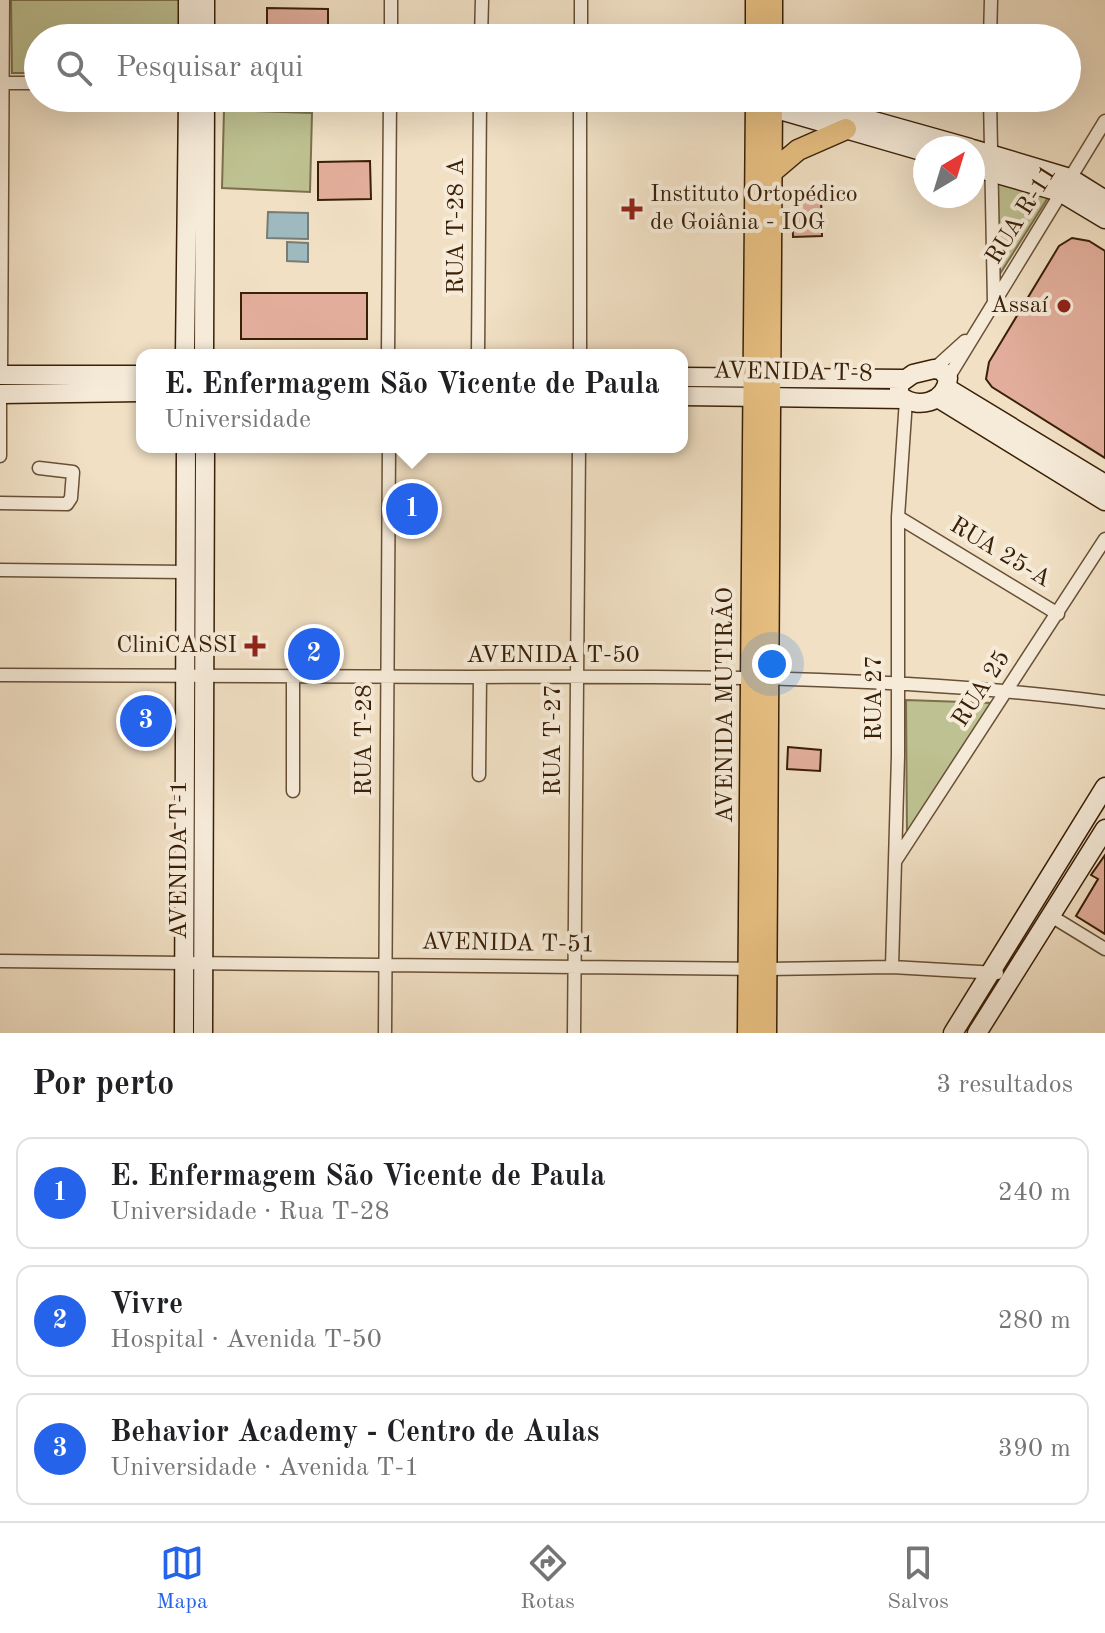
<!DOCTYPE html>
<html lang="pt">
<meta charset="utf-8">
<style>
:root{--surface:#fff;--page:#f6f6f6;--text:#202124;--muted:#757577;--line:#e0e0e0;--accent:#2563eb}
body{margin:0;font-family:"Old Standard TT",serif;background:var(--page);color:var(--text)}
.compass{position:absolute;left:913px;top:136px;width:72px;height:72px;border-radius:50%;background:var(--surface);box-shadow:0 8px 32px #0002;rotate:38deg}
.you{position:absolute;left:772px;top:664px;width:28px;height:28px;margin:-20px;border:6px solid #fff;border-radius:50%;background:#1a73e8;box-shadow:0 0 0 12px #1a73e833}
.badge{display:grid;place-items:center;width:52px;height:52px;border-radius:50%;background:var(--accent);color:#fff;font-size:26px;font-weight:700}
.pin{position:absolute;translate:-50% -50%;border:4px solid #fff;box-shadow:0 2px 8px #0006}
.popup{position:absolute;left:136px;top:349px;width:552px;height:104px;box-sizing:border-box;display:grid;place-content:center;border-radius:16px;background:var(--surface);filter:drop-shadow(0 2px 6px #0005);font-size:26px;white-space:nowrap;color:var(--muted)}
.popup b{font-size:30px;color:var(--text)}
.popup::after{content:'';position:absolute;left:50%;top:100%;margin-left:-16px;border:16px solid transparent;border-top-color:var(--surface)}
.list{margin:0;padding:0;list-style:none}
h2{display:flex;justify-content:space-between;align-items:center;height:104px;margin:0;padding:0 32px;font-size:34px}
h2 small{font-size:26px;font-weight:400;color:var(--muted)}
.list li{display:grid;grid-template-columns:52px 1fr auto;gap:24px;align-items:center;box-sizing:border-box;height:112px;margin:0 16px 16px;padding:0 16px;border:2px solid var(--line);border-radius:16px}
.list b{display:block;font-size:30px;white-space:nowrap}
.list p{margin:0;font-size:26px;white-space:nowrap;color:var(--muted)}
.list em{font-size:26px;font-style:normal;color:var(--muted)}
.icon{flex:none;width:44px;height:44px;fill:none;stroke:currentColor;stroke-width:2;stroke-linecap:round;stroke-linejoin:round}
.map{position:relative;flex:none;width:1105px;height:1033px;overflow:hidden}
.search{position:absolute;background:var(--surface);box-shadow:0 8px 32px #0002;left:24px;right:24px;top:24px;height:88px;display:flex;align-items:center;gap:20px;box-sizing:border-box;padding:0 28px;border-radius:44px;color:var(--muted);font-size:30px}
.sheet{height:488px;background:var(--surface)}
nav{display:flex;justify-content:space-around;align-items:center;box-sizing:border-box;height:112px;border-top:2px solid var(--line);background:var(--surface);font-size:22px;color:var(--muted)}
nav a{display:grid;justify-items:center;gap:4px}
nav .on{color:var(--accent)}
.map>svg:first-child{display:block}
</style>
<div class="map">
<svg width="1105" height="1033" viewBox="0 0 1105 1033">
<rect width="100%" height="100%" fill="#f1e0c4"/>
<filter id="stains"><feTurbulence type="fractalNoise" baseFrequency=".0025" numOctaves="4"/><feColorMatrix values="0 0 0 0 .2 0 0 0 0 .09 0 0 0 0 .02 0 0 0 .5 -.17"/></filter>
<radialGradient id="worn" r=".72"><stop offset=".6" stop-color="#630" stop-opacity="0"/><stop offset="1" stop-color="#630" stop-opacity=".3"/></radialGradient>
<path fill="#bec191" stroke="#7c704c" stroke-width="2" d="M11,0H180L181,38H38V73H12Z
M224,110L312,113L310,192L222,188Z
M994,178L1049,196L998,277Z
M906,700L991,703L907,841Z"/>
<path fill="#9fbabf" stroke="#777c75" stroke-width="2" d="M268,212L308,213V239L267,238Z
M287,242L308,243V262L287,261Z"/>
<path fill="#e2ae9b" stroke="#3a2007" stroke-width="2" d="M267,8L328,9V38H267Z
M370,161L371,199L318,200V162Z
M792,197H821L822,236L793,237Z
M1072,238L1089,241L1105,251V458L992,387L986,379L989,362L1059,246Z
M241,293H367V339H241Z
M788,747L821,750L820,771L787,769Z
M1105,855V934L1076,916L1098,879L1091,875Z"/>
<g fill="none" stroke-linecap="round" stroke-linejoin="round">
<defs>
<path id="street" d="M391,38V0
M481,38L482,0
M581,38V0
M990,38L991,0
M0,83H38
M990,98L994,302
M388,355L390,98
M478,355L480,98
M580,355V98
M934,369L965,341
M1,375L3,0
M948,378L1105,121
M0,456V394
M0,503L67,504L71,498L73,472L39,468
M898,517L1058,614
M0,570L186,572
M0,675C157,676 314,677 471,677C683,676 895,675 1105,702
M479,775L480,677
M293,791V677
M896,860L1105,539
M1051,916L1105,949
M0,961L768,969L892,967L997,973
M892,967L898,756V517L906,400
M385,1033L389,447
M574,1033L579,447"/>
<path id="secondary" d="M188,38V0
M205,38V0
M792,98L970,148
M759,104L925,152
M973,149L1070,178L1105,200
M973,167L1060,192L1105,219
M185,355L188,98
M204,355L205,98
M934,369L941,370L948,378C946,403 917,410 899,395V384L913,374Z
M0,375H142
M682,377L903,379
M947,388L1105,484
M0,394L142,392
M682,396L904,399
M938,398L1105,501
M184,1033L186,447
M203,1033L205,447
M953,1033L1105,787
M977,1033L1105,829"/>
<path id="primary" d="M756,0V38
M772,38V0
M772,172L798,150L846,129
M748,1033L756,98
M766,1033L772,98"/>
</defs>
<use href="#street" stroke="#685036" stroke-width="15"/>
<use href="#secondary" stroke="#3a2007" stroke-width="21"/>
<use href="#primary" stroke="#3a2007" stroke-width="23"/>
<use href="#street" stroke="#f6ebd9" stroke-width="12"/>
<use href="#secondary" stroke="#f6ebd9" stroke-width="18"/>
<use href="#primary" stroke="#e8c082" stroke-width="20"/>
</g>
<g fill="#8f2418" stroke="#f6ebd9" stroke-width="3">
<path d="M628 197h8v8h8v8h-8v8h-8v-8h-8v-8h8z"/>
<circle cx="1064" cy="306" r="8"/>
<path d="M251 634h8v8h8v8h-8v8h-8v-8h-8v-8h8z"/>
</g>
<g text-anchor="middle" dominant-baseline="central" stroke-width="8" stroke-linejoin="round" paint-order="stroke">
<g font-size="24" fill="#3a2007" stroke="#f6ebd9" text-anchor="end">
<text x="650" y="195" text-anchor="start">Instituto Ortopédico<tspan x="650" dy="28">de Goiânia - IOG</tspan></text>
<text x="1048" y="306">Assaí</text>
<text x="237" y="646">CliniCASSI</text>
</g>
<g font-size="24" fill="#3a2007" stroke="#f6ebd9">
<text transform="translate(1022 215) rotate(-58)">RUA R-11</text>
<text transform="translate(457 226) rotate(-90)">RUA T-28 A</text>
<text transform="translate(793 373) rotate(1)">AVENIDA T-8</text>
<text transform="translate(1000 553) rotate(31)">RUA 25-A</text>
<text x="553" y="656">AVENIDA T-50</text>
<text transform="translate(982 689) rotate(-57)">RUA 25</text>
<text transform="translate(875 698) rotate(-90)">RUA 27</text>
<text transform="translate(726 705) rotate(-90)">AVENIDA MUTIRÃO</text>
<text transform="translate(365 740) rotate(-90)">RUA T-28</text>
<text transform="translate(554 740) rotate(-90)">RUA T-27</text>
<text transform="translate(180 860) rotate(-90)">AVENIDA T-1</text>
<text transform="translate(508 944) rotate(1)">AVENIDA T-51</text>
</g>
</g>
<rect width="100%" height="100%" filter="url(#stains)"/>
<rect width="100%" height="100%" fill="url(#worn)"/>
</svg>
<svg class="compass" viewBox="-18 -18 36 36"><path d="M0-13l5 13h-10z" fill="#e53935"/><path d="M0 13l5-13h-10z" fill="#757577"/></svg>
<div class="you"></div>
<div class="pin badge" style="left:412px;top:509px">1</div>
<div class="popup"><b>E. Enfermagem São Vicente de Paula</b>Universidade</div>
<div class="pin badge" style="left:314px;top:654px">2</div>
<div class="pin badge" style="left:146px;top:721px">3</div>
<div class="search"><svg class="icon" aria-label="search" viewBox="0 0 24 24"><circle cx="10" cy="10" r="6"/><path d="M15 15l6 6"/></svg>Pesquisar aqui</div>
</div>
<section class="sheet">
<h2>Por perto<small>3 resultados</small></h2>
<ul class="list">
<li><span class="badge">1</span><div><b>E. Enfermagem São Vicente de Paula</b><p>Universidade · Rua T-28</p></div><em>240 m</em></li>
<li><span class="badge">2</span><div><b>Vivre</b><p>Hospital · Avenida T-50</p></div><em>280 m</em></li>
<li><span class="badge">3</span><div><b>Behavior Academy - Centro de Aulas</b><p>Universidade · Avenida T-1</p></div><em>390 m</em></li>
</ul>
</section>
<nav>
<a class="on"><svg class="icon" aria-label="map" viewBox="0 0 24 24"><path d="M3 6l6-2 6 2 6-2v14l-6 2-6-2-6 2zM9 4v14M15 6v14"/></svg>Mapa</a>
<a><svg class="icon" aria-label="directions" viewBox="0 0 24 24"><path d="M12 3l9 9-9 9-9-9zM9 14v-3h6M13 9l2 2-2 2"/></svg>Rotas</a>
<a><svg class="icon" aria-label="saved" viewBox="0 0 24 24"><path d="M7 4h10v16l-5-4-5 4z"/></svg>Salvos</a>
</nav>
